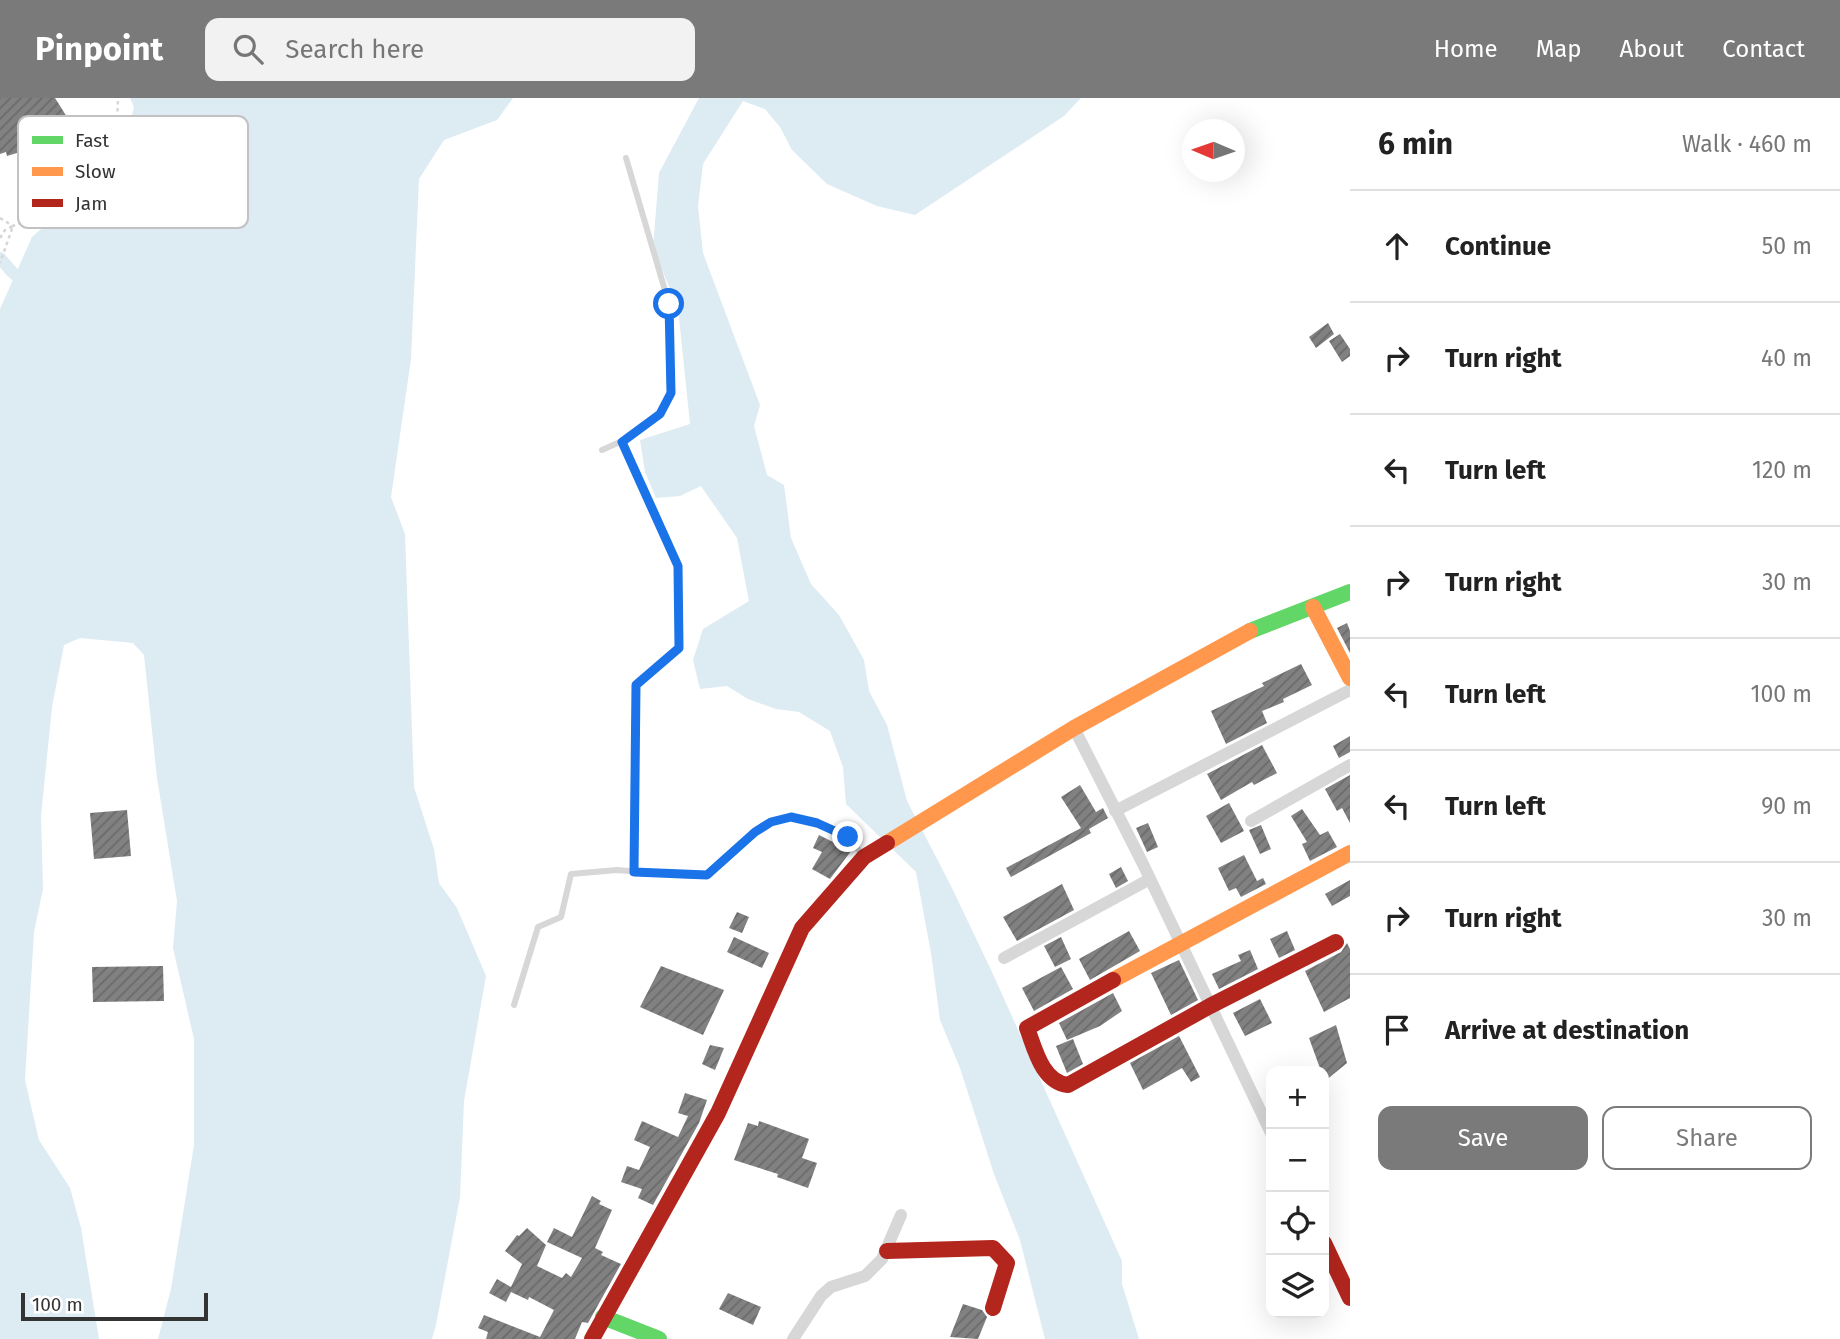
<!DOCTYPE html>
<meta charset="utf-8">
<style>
:root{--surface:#fff;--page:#f2f2f2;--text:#222;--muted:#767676;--line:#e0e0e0;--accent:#7a7a7a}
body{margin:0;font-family:"Fira Sans",sans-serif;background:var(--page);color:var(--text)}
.controls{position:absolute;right:21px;bottom:21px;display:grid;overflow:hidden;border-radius:14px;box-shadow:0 7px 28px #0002}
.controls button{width:63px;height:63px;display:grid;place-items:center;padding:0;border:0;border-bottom:2px solid var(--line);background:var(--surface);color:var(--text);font:35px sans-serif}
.compass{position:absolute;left:1182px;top:21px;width:63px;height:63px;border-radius:50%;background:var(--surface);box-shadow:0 7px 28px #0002;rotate:272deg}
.scale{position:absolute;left:21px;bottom:18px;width:187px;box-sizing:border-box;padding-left:7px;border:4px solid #333;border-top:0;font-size:19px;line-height:24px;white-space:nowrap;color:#333;-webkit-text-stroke:5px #fff;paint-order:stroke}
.stop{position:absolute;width:21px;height:21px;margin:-16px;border:5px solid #1a73e8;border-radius:50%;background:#fff}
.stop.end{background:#1a73e8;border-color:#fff;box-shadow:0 2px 7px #0008}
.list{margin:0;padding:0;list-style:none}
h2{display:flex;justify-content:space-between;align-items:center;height:91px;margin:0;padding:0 28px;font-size:30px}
h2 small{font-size:23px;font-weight:400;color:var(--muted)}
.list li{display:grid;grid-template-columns:46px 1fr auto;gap:21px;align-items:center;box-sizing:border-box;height:112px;padding:0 28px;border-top:2px solid var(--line)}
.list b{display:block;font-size:26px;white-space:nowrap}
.list em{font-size:23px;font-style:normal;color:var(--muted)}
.actions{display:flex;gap:14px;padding:21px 28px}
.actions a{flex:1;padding:16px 0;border:2px solid var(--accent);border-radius:14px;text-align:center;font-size:24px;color:var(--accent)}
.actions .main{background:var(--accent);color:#fff}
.icon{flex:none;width:38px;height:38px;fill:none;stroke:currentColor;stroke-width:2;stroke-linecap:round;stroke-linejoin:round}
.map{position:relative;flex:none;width:1350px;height:1241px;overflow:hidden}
header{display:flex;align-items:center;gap:42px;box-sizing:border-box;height:98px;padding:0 35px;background:var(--accent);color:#fff}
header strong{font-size:33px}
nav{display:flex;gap:38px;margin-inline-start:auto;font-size:24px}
.search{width:490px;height:63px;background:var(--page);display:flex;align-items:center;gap:18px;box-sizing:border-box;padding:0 24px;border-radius:14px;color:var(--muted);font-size:26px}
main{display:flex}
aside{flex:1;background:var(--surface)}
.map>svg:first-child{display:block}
</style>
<header>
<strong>Pinpoint</strong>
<div class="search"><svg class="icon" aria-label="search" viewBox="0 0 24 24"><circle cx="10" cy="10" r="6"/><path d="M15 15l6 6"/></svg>Search here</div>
<nav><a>Home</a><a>Map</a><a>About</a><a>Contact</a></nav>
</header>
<main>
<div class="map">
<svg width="1350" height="1241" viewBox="0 0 1350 1241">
<defs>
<pattern id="building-hatch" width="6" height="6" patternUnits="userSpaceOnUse" patternTransform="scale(1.75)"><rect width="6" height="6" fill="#818181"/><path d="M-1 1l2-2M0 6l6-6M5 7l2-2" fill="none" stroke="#6a6a6a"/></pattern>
</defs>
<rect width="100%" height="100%" fill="#fff"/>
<path fill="#ddebf3" d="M130,0H513L497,22L444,42L419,81L411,261L391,399L405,436L414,689L434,751L439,785L457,810L486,878L464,1003L460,1099L436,1227L432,1241H158L171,1191L194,1047V941L173,850L177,803L157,680L144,557L133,545L80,540L64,547L52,609L41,718L43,791L34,834L25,982L39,1042L70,1090L81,1130L99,1241H0V211L32,139L69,107L87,80L127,37L134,9Z
M699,0H1081L1064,18L915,117L877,108L827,86L792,52L780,29L765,11L743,3L703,66L698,108L703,155L760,307L754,328L767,377L784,387L791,440L811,486L839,517L864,562L869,593L887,627L907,703L951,788L992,874L1122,1163V1186L1139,1241H1045L1020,1142L994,1076L960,970L940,922L931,855L916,774L846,706L843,669L830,633L799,614L776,611L748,601L727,588L700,591L693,562L703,531L749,503L737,440L701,388L680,398L656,400L645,374L640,342L690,326L678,210L653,150L659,75Z"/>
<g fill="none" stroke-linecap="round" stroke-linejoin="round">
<path stroke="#ddebf3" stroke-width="12" d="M0,160L12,174L28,188"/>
</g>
<path fill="url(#building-hatch)" d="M0,0H55L67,19L64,21L74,32L50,55L22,69L17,55L7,58L6,54L0,56Z
M1328,225L1334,236L1316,250L1309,239Z
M1340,236L1350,251V258L1342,264L1329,243Z
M1347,525L1350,533V555L1337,530Z
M1301,566L1312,587L1283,601L1284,604L1262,613L1267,625L1226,646L1211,613L1264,588L1262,585Z
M1350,638V654L1339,660L1333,648Z
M1262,647L1277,675L1254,687L1252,684L1221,702L1207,676Z
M1350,677V725L1342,710L1337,713L1325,691Z
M1080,687L1096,714L1103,710L1108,720L1089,731L1091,735L1011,779L1006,770L1081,730L1061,699Z
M1229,705L1244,733L1221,745L1206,718Z
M1302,711L1320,737L1328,733L1337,749L1310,763L1302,746L1307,744L1291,718Z
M127,712L131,758L94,761L90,715Z
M1148,725L1158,749L1147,754L1136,730Z
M1261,727L1271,751L1260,756L1249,732Z
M819,737L851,753L830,781L812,771L822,754L813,750Z
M1244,757L1257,783L1263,780L1266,786L1241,799L1236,790L1229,793L1218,770Z
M1121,769L1128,783L1116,790L1109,776Z
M1350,782V798L1332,808L1325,796Z
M1062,786L1074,812L1017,843L1003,819Z
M737,814L749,819L742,835L729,830Z
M1129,833L1140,853L1090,882L1079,861Z
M1287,833L1295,852L1279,860L1270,841Z
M734,839L769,855L762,870L727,854Z
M1061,839L1071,861L1055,869L1044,848Z
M1347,845L1350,851V900L1324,914L1305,873L1341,854Z
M1250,852L1258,871L1219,891L1212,876L1241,863L1238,857Z
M1179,862L1198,902L1171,917L1151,875Z
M163,868L164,903L93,904L92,869Z
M661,868L724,892L703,937L640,909Z
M1061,869L1073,891L1034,913L1022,890Z
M1113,895L1122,913L1100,928L1067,942L1059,925Z
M1260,901L1272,925L1245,938L1233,915Z
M1336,927L1347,965L1325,983L1324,973H1321L1309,940Z
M1179,938L1200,979L1191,984L1182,970L1143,992L1130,965Z
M1073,941L1083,966L1067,975L1056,948Z
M710,947L724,950L715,972L702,966Z
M685,995L707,1002L699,1025L653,1107L638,1100L642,1091L621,1084L627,1068L639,1072L650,1049L634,1042L642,1023L678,1039L688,1018L678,1015Z
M759,1023L809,1041L802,1060L817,1065L808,1090L777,1079L778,1076L734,1062L748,1025L758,1028Z
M592,1098L601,1103L599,1106L612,1112L595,1150L603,1154L601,1157L621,1166L588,1225L582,1224L575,1241H486L488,1234L478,1230L484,1217L540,1239L554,1212L529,1199L528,1202L511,1194L506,1204L489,1195L497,1181L511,1189L522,1166L505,1153L517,1137L519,1138L527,1130L546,1147L537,1168L562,1180L566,1175L571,1179L582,1160L547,1144L554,1130L572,1139Z
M728,1195L761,1209L753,1227L719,1211Z
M963,1206L982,1212L987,1219L978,1241L950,1239Z"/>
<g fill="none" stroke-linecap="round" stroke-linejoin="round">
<path stroke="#d6d6d6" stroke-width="2.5" stroke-dasharray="3.5 3.5" stroke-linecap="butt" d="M0,120L13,128L23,124L85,70L117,25L118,0
M0,140L5,132L13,128L0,165"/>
<path stroke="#d7d7d7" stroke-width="6" d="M626,60L669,206L671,295L660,316L622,343L678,468L679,550L637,587L634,774
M602,352L622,343
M514,907L538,829L561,819L571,776L617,772L690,778L707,777L755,734L771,724L791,719L817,725L848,739L863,757"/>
<path stroke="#d7d7d7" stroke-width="12" d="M1074,630L1143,766L1271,1035
M1115,713L1350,592
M1251,723L1350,667
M1004,860L1150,781
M793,1241L821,1198L831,1189L865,1178L882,1161L901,1117"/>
<path stroke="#63d668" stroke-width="16" d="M1250,533L1350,494
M603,1219L659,1241"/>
<path stroke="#ff974d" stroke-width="16" d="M1313,509L1350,580
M887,745L1074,630L1250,533
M1113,882L1350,755"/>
<path stroke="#b3261e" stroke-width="16" d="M1113,882L1027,930C1035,951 1042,984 1068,987L1210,908L1336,844
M1324,1145L1350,1200
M887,1153L993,1150L1007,1165L993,1210
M592,1241L718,1015L802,830L864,759L887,745"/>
</g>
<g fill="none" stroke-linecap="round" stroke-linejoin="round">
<path stroke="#1a73e8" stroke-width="9" d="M669,206L671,295L660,316L622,344L678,468L679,550L636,587L634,774L707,777L755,734L771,724L791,719L817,725L848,739"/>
</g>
<rect x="18" y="18" width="230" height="112" rx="10" fill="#fff" stroke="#c2c2c2" stroke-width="2"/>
<rect x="32" y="38" width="31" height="8" fill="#63d668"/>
<rect x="32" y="69" width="31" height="9" fill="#ff974d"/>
<rect x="32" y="101" width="31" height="8" fill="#b3261e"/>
<g font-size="19" fill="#333">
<text x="75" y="49">Fast</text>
<text x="75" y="80">Slow</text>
<text x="75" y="112">Jam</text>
</g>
</svg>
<div class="controls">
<button>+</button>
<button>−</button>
<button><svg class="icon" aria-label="locate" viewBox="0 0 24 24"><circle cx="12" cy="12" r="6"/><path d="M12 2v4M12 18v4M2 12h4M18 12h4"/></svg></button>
<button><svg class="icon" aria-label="layers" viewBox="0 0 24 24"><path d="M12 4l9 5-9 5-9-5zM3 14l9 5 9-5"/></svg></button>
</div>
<svg class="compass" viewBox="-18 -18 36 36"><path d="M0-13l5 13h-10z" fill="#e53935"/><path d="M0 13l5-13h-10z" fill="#767676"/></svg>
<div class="scale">100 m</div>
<div class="stop" style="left:669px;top:206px"></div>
<div class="stop end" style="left:848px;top:739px"></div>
</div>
<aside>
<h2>6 min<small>Walk · 460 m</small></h2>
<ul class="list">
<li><svg class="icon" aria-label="ahead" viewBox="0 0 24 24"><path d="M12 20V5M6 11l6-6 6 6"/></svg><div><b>Continue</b></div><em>50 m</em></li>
<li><svg class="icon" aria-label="right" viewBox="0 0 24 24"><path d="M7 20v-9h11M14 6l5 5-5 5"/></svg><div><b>Turn right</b></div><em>40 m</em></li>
<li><svg class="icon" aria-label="left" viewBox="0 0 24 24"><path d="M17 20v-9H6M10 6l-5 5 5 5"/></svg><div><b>Turn left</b></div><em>120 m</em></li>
<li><svg class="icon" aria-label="right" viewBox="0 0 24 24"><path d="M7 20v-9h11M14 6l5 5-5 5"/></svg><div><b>Turn right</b></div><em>30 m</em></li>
<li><svg class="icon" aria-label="left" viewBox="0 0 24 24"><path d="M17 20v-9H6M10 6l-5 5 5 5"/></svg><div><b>Turn left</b></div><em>100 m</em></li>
<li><svg class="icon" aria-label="left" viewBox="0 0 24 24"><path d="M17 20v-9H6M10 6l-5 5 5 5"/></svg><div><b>Turn left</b></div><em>90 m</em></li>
<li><svg class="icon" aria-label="right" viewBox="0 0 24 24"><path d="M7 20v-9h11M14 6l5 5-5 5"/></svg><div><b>Turn right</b></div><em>30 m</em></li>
<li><svg class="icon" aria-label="arrive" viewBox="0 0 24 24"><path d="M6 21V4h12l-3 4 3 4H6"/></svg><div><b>Arrive at destination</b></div></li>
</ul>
<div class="actions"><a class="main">Save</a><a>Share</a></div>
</aside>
</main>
